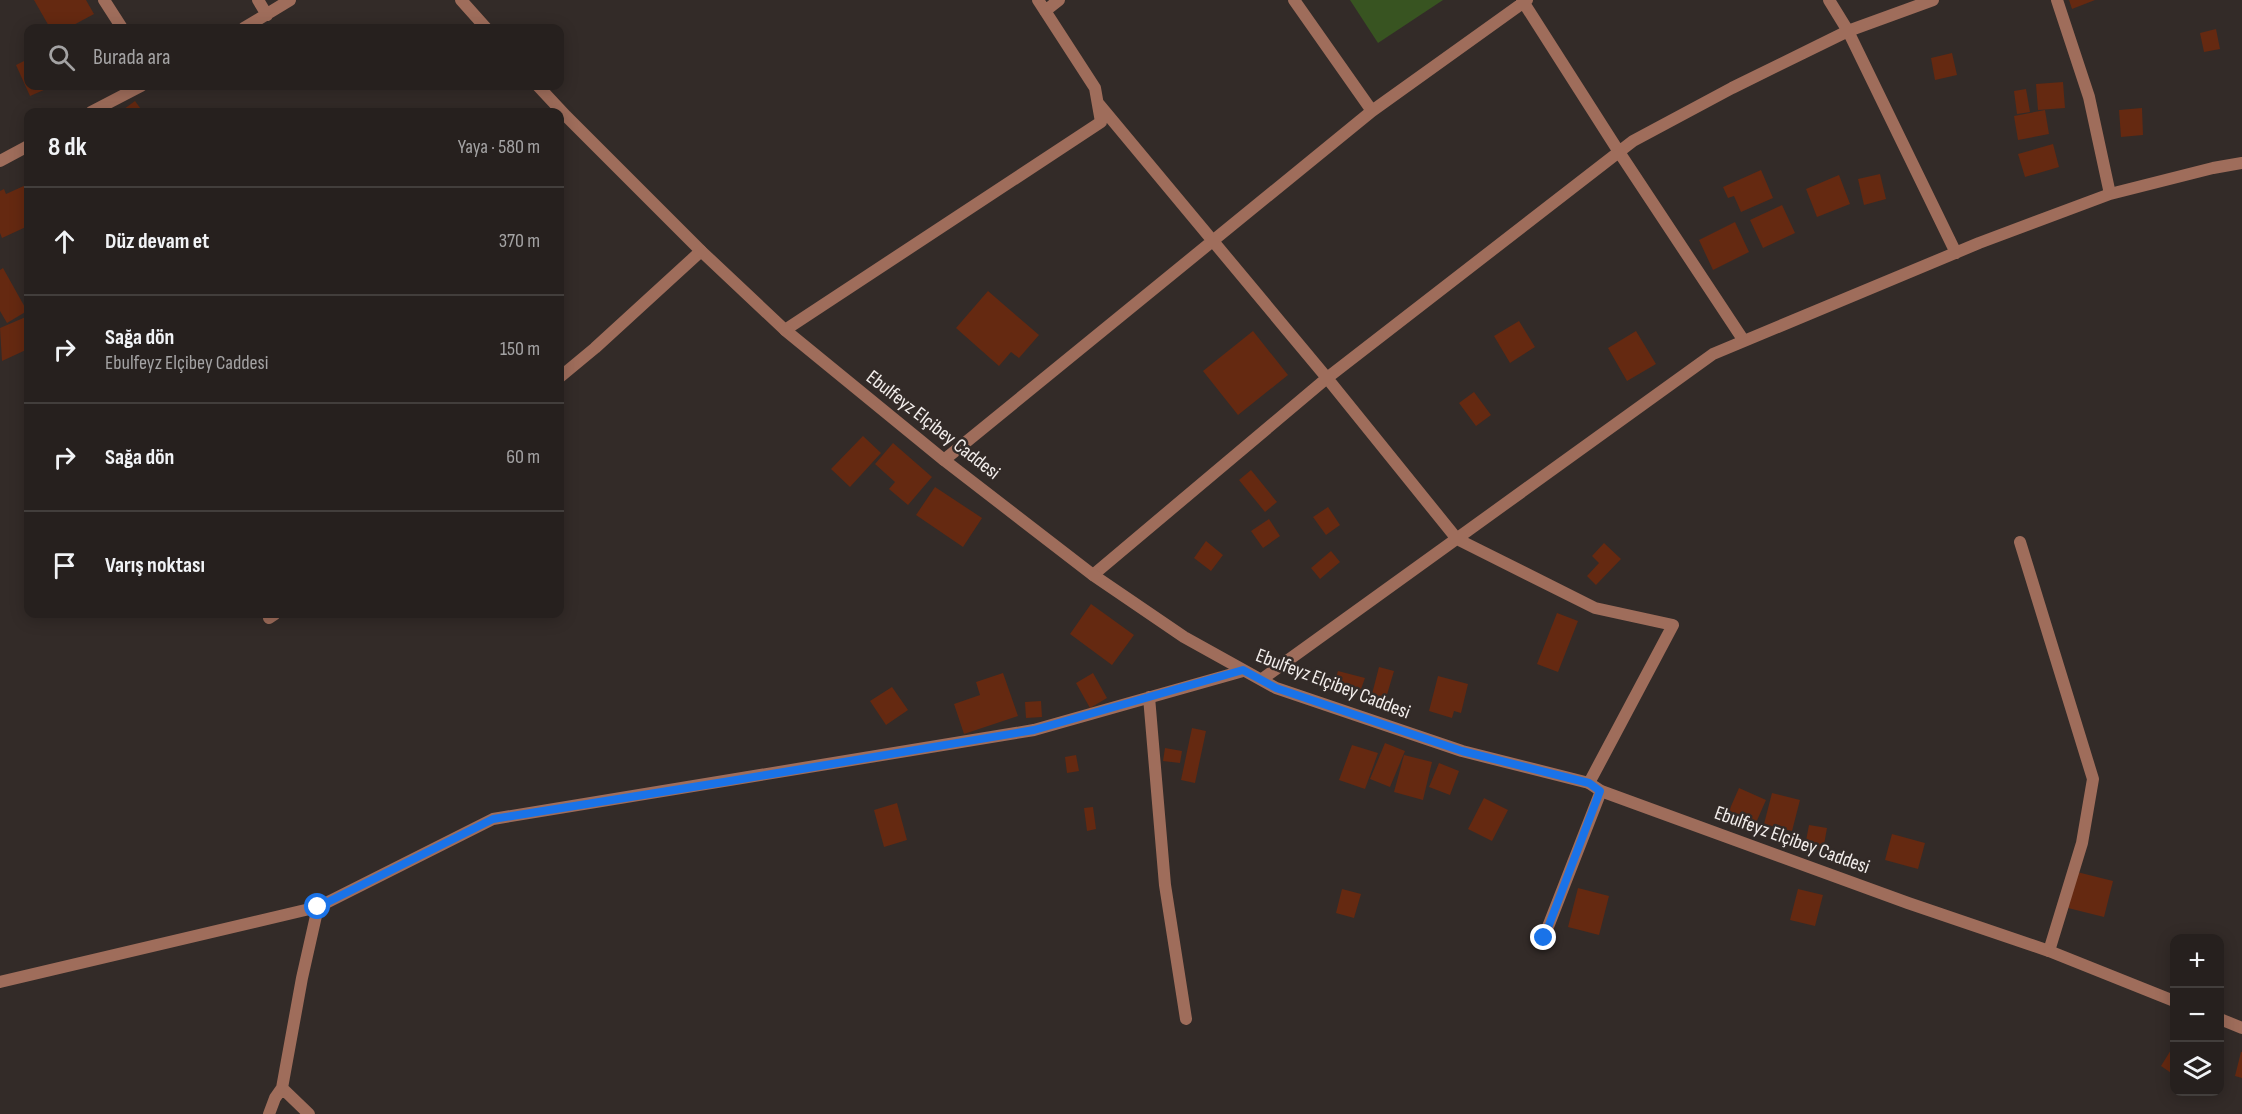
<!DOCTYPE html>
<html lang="tr">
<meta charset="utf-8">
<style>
:root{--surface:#26201e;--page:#322d2b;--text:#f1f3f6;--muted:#a4a3a4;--line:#423e3c}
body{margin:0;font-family:"Sofia Sans Condensed",sans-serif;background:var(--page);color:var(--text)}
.controls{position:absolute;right:18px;bottom:18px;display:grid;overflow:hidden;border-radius:12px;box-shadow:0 3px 15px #0003}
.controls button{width:54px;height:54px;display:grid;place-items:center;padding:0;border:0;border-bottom:2px solid var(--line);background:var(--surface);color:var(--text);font:30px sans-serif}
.stop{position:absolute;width:18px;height:18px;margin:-14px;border:4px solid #1a73e8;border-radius:50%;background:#fff}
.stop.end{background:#1a73e8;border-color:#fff;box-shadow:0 2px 6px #0008}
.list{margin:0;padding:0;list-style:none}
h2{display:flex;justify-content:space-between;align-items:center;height:78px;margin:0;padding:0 24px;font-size:26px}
h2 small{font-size:20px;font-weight:400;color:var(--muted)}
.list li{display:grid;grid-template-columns:39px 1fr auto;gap:18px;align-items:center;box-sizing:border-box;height:108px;padding:0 24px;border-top:2px solid var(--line)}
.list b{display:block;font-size:22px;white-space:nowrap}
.list p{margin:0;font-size:20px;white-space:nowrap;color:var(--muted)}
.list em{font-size:20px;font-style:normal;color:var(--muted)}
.icon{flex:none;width:33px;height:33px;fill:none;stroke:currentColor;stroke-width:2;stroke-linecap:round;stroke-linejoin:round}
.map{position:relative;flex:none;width:2242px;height:1114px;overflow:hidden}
.search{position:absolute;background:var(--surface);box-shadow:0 3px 15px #0003;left:24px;top:24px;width:540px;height:66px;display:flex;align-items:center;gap:15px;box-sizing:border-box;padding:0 21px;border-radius:12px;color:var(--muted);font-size:22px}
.panel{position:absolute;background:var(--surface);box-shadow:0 3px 15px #0003;left:24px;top:108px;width:540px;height:510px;border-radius:12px}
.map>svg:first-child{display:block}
</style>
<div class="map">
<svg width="2242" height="1114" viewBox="0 0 2242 1114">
<rect width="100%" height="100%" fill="#332b28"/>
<path fill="#385421" d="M1350,0H1443L1378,43Z"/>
<path fill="#652911" d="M34,0H86L94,14L68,28H50Z
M2069,0H2095L2072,9Z
M2216,29L2220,49L2204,52L2200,33Z
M1952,53L1957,75L1935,80L1931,58Z
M28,59V86H53L30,96L16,65Z
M2063,82L2065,108L2038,110L2036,84Z
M2026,89L2030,112L2017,114L2014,91Z
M135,101L143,112H120Z
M2142,108L2143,135L2121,137L2119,110Z
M2045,110L2049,134L2018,140L2014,116Z
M2053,144L2059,167L2025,177L2018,154Z
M1761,170L1773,198L1741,212L1734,196L1728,198L1723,187Z
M1880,174L1886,199L1864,205L1858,179Z
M1839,175L1850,204L1817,217L1806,189Z
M26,185L28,190V226L2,238L0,233V191L4,189L6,194Z
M1782,205L1795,233L1763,248L1750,220Z
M1735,222L1749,252L1713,270L1699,240Z
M3,268L27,311L7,323L0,311V270Z
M988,291L1039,335L1019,358L1011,352L999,366L956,328Z
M28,316V349L2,361L0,328Z
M1519,321L1535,347L1510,363L1494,336Z
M1253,331L1288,375L1238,415L1203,371Z
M1636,331L1656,364L1627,381L1608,348Z
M1474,392L1491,415L1476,426L1459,403Z
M863,436L881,453L850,487L831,469Z
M893,443L932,477L908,505L889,489L895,482L875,464Z
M1251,470L1277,502L1265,512L1239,480Z
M935,487L982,518L963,547L916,515Z
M1328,507L1340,525L1326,535L1313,517Z
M1269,519L1280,536L1263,548L1251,531Z
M1206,541L1223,555L1211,571L1194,558Z
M1604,543L1621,559L1596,585L1587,576L1599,563L1592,556Z
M1331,551L1340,562L1320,579L1311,568Z
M1091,604L1134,635L1112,665L1070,634Z
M1557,613L1578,621L1558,672L1537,664Z
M1379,667L1394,671L1386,698L1372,694Z
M1338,671L1365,678L1361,689L1335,681Z
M1003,673L1018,716L964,734L954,704L980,695L976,682Z
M1093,673L1107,698L1090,708L1076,683Z
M1438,676L1468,684L1461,713L1454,711L1452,718L1429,711Z
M892,687L908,710L886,725L870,701Z
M1041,701L1042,717L1026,718L1025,702Z
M1192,728L1206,731L1195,783L1181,780Z
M1385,743L1405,751L1390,787L1370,779Z
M1352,745L1378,753L1365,789L1339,780Z
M1165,748L1182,751L1180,763L1163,761Z
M1076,755L1079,771L1067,773L1065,757Z
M1404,755L1432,762L1423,800L1394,792Z
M1439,763L1459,771L1450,795L1429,787Z
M1739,788L1766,800L1755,825L1728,813Z
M1772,793L1800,800L1792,831L1764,824Z
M1484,798L1508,810L1492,841L1468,829Z
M897,803L907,840L884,847L874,810Z
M1093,807L1096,829L1087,831L1084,808Z
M1809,825L1827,828L1823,850L1805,846Z
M1892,834L1925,843L1918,869L1885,860Z
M2077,872L2113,881L2104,917L2068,908Z
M1578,888L1609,896L1599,935L1568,927Z
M1342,889L1361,894L1354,918L1336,913Z
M1798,889L1823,895L1815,926L1790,920Z
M2174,1045V1075L2161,1066Z
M2241,1052H2242V1078L2235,1076Z"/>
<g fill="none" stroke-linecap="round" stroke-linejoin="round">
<path stroke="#9f6d5b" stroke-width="12" d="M104,0L122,28
M258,0L267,15
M1294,0L1372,111
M1522,0L1619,152L1744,341
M1829,0L1848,31L1956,253
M1045,11L1059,0
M244,28L290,0
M1098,103L1327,378L1457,539L1595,608L1673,625L1589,783
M91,112L141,86
M0,161L28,146
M2110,194L2213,168L2242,163
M785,330L1101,122L1095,88L1038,0
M560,377L595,348L701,251
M944,460L1372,111L1527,0
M2020,542L2093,779L2082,843L2049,951
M1093,575L1327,378L1633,141L1732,88L1848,31L1933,0
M269,618L275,614
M1262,679L1713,354L1979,243L2110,194L2089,97L2057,0
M1149,697L1165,885L1186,1019
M1544,937L1601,791
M0,982L318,907L493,819L1034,730L1243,671
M282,1088L309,1114
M269,1114L275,1098L282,1088L302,978L318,907"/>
<path stroke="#9f6d5b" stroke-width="12" d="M461,0L486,28
M538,86L566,116L701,251L785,330L944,460L1093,575L1184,637L1276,688L1462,751L1589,783L1601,791L1908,903L2049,951L2174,1001
M2220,1019L2242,1028"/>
</g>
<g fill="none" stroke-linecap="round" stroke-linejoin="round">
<path stroke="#1a73e8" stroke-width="8" d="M318,907L493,819L724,782L1034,730L1243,670L1276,688L1462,751L1589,783L1600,791L1544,938"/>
</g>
<g text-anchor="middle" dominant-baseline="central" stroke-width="5" stroke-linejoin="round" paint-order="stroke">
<g font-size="20" fill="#f2edeb" stroke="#332b28">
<text transform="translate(933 425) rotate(38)">Ebulfeyz Elçibey Caddesi</text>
<text transform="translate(1333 684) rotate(21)">Ebulfeyz Elçibey Caddesi</text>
<text transform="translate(1792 840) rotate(20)">Ebulfeyz Elçibey Caddesi</text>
</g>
</g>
</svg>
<div class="controls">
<button>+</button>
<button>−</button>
<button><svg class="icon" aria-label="layers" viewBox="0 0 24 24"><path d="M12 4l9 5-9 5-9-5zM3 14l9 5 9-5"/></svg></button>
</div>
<div class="stop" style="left:318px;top:907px"></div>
<div class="stop end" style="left:1544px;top:938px"></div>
<div class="search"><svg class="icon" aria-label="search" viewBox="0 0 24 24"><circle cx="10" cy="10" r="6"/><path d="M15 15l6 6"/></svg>Burada ara</div>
<section class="panel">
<h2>8 dk<small>Yaya · 580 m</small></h2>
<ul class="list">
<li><svg class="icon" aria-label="ahead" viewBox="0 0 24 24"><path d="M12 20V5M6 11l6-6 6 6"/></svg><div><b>Düz devam et</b></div><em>370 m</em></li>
<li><svg class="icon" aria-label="right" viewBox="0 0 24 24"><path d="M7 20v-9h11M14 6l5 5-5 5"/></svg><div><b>Sağa dön</b><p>Ebulfeyz Elçibey Caddesi</p></div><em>150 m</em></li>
<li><svg class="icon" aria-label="right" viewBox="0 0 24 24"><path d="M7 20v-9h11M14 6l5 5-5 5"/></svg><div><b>Sağa dön</b></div><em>60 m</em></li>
<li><svg class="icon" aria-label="arrive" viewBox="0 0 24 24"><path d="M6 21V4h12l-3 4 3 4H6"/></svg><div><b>Varış noktası</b></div></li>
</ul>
</section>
</div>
